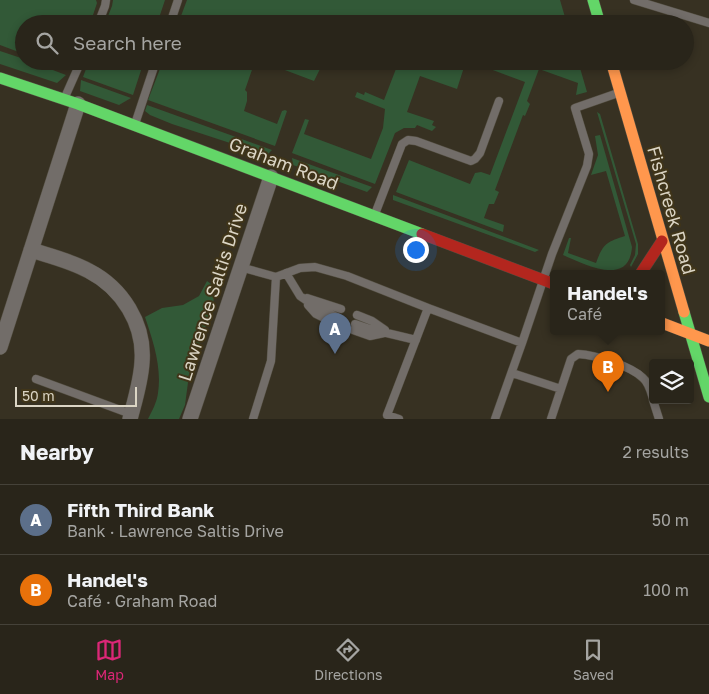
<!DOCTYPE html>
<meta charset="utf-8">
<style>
:root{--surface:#29251a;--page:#353127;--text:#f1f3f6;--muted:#a5a5a2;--line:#454239;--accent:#db2777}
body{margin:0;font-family:"Golos Text",sans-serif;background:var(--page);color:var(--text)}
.controls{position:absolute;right:15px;bottom:15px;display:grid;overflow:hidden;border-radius:5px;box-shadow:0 2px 8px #0003}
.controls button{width:45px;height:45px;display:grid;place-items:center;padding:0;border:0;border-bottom:1px solid var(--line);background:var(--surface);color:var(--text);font:25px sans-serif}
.scale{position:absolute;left:15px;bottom:12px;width:122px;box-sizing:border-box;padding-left:5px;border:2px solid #dbd5c5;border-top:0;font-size:14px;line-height:18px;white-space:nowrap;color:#dbd5c5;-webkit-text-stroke:4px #403519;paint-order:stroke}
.you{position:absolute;left:415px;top:249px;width:18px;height:18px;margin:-12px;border:4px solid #fff;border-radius:50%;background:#1a73e8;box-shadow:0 0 0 8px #1a73e833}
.badge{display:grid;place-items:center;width:32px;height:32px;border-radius:50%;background:var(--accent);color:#fff;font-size:16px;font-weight:700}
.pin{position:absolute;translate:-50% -41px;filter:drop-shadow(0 1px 2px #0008)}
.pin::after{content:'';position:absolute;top:26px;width:18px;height:15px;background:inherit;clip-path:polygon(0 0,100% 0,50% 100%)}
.popup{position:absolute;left:550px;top:270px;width:115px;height:65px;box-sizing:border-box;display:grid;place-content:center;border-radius:5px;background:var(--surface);filter:drop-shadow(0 1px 4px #0005);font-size:16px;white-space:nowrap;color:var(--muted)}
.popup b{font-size:19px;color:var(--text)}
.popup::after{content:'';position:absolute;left:50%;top:100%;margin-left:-10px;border:10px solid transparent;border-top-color:var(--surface)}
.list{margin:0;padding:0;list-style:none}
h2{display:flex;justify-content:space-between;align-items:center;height:65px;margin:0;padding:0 20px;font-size:21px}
h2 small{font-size:16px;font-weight:400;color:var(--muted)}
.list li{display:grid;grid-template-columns:32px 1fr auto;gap:15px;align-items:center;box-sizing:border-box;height:70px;padding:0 20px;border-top:1px solid var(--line)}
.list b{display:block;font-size:19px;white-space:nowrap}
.list p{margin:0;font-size:16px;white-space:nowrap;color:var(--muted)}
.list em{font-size:16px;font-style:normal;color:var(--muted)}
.icon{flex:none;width:28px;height:28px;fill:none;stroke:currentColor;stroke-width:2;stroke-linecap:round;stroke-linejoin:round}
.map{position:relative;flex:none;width:709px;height:419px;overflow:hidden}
.search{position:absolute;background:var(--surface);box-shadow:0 2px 8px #0003;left:15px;right:15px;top:15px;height:55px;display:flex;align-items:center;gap:12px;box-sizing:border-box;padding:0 18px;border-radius:28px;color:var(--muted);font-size:19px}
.sheet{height:205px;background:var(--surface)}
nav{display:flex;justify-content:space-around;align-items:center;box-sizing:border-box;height:70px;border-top:1px solid var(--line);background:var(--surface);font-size:14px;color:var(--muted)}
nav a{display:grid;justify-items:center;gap:2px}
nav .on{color:var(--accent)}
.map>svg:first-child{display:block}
</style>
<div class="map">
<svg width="709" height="419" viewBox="0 0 709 419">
<rect width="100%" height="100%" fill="#373122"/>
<path fill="#325937" d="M0,0H96L97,3L90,24H24V54L0,45Z
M113,0H165L157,24H105L112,6Z
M187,0H560L567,24H178Z
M0,51L24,59V61H29L66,75L57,83L0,64Z
M89,61H144L133,95L83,77Z
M163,61H255L245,90L247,92V101L244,111L277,124L282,111L285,110L287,111L275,146L148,100Z
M261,61H324L314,81Z
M399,61H466L457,89L420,76L407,112L434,121L432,125L436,127L432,131L417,125L415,128H404L395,133L375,184L292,153L305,119L309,120L304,134L371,159L383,128L385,109L355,97L357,92L364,95L365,92L384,100Z
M469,61H578L587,92L576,95L578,83L539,69L527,101L530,104L525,116L523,115L495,190L499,192L494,204H489L484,218L504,225L503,232L396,192L409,160L470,184L475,173L481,172L490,175L525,82Z
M81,80L131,98L119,105L80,91Z
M147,105L272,150L267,155L172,124L150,115L145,111Z
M597,112L600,114L638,244V254L631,267L630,265L635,255L636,244Z
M600,135L632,247C629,288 584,264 563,255L569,238H571L568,253L596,263C603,244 606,242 625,236L606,171L591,175L598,155L595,136Z
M292,158L372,187L367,192L293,165Z
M393,195L539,250L535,252L393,200Z
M207,281L215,287L213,305L189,375L185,405L179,419H148C152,411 157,402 158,393C162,367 153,341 145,317L162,308L183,305L199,296Z"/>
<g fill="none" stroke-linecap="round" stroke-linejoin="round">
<defs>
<path id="lane" d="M634,0L709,23
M98,24L105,6L106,0
M170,24L178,0
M65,97L81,61
M135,124L156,61
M375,214L402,144L408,140L416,141L471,161L475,159L480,153L499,101
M240,267L276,277L300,268L315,267L347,276L428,308
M286,273L300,296L313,305L337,317
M307,298L341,309
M308,305L316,314L334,323
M357,315L372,321L385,330
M355,324L370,329L416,340
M353,330L370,336L384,333
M512,373L561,389
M36,379L131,414
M653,400L659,419
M253,419L271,361L276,277
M399,419L387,415L428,308L522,343L552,254L587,166L589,154L575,108L618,93
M495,419L522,343
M551,419L571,359L578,354C596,355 631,366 643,378C649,383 651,392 653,399"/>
<path id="street" d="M31,250C50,256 71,261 89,271C122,288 145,324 142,362C141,381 135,400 130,419
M0,347L78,104
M190,419L271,177"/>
<path id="fast" d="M593,0L600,24
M0,78L78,104L422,234
M684,312L709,397"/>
<path id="slow" d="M611,61L684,312
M662,323L709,341"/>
<path id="jam" d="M422,234L554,284
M641,273L662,241"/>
</defs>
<use href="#lane" stroke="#534e41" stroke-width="9"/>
<use href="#street" stroke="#534e41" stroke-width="16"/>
<use href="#fast" stroke="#534e41" stroke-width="12"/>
<use href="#slow" stroke="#534e41" stroke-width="12"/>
<use href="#jam" stroke="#534e41" stroke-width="12"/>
<use href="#lane" stroke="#726d69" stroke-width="8"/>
<use href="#street" stroke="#726d69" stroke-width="15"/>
<use href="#fast" stroke="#63d668" stroke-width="11"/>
<use href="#slow" stroke="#ff974d" stroke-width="11"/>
<use href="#jam" stroke="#b3261e" stroke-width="11"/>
</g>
<g text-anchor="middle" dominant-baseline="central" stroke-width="4" stroke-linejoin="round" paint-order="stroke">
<g font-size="18" fill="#dbd5c5" stroke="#403519">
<text transform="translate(284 163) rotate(21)">Graham Road</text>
<text transform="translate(672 210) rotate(74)">Fishcreek Road</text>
<text transform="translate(212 292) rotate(-72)">Lawrence Saltis Drive</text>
</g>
</g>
</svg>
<div class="controls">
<button><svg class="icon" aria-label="layers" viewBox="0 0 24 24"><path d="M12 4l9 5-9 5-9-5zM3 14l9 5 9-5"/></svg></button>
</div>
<div class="scale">50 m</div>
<div class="you"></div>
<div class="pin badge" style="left:335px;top:354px;background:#5c6f8a">A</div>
<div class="pin badge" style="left:608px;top:392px;background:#e8710a">B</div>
<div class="popup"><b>Handel's</b>Café</div>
<div class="search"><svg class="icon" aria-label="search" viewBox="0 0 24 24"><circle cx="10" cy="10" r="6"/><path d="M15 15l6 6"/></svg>Search here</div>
</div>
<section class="sheet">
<h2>Nearby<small>2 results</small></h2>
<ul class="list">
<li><span class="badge" style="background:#5c6f8a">A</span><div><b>Fifth Third Bank</b><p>Bank · Lawrence Saltis Drive</p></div><em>50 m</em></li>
<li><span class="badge" style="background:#e8710a">B</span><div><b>Handel's</b><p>Café · Graham Road</p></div><em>100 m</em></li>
</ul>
</section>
<nav>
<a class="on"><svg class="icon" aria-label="map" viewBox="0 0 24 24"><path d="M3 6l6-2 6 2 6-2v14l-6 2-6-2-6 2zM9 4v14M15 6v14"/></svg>Map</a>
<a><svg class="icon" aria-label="directions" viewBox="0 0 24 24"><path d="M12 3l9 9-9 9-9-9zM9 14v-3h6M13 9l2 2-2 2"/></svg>Directions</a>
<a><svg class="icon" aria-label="saved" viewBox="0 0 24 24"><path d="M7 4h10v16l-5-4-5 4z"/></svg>Saved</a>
</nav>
